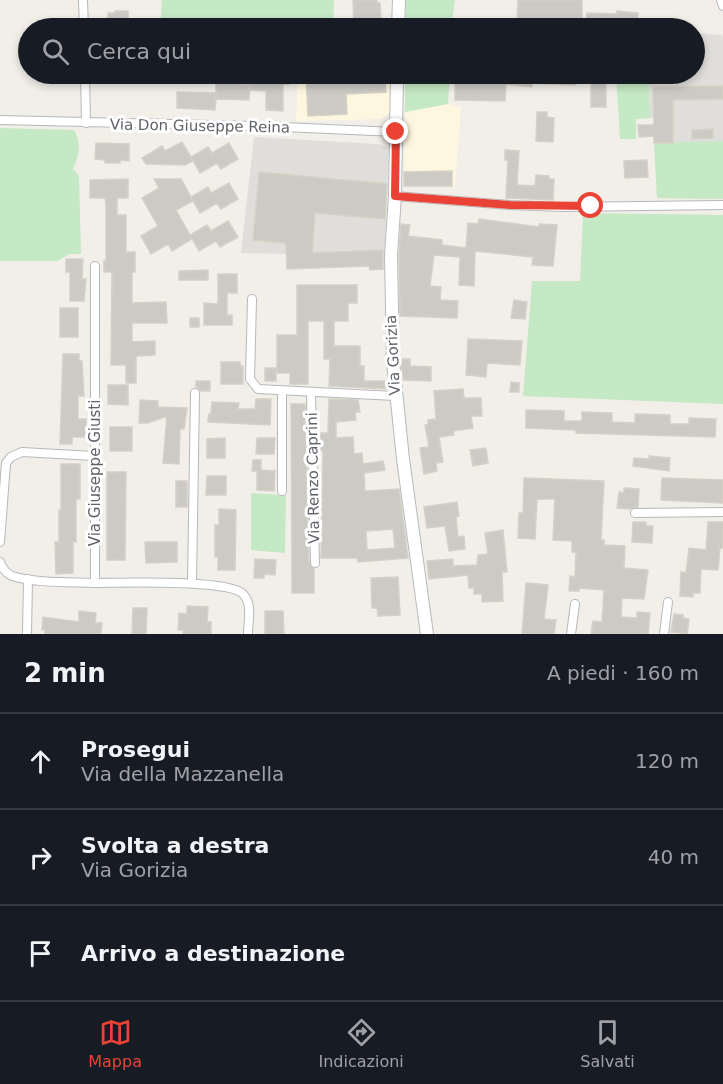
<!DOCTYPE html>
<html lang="it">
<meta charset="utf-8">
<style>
:root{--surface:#171b24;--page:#20242c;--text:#f1f3f6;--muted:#9ea1a6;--line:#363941;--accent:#ea4335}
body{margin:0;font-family:"DejaVu Sans",sans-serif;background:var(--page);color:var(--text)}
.stop{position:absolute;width:18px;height:18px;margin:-14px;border:4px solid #ea4335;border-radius:50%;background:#fff}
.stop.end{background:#ea4335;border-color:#fff;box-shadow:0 2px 6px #0008}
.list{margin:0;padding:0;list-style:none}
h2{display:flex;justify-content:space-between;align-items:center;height:78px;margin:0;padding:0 24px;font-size:26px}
h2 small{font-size:20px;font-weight:400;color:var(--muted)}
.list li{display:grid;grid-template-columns:39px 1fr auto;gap:18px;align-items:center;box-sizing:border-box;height:96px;padding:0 24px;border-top:2px solid var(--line)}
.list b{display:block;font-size:22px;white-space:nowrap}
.list p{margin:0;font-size:20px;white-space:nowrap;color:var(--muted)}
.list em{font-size:20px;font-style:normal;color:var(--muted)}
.icon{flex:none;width:33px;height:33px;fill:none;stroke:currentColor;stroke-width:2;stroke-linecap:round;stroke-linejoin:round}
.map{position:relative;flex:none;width:723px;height:634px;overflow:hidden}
.search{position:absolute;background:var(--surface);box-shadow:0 3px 9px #0003;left:18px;right:18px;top:18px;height:66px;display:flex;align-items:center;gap:15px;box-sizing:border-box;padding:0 21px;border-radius:33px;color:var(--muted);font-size:22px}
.sheet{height:366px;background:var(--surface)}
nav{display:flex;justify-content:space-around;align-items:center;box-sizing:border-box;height:84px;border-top:2px solid var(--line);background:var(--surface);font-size:16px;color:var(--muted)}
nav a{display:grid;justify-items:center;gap:3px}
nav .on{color:var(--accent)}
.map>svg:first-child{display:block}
</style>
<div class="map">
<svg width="723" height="634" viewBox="0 0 723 634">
<rect width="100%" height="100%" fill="#f1efe8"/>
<path fill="#fef7e0" d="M298,74H389L391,112L380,119L296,121Z
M448,104L461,107L455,186H404L405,112Z"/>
<path fill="#e0deda" d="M695,33L722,35L723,39V199L657,198L654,118H650L649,74H694Z
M254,137L377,144L389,147L385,250L286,254L241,253Z"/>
<path fill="#c5e8c5" d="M162,0H334L333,28H160Z
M406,0H455L451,28H406Z
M405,74H450L448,104L405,112Z
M616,74H649L650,118L636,119V139H620Z
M0,128L74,130C82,144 79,155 73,169L79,176L81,254H70L57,261H0Z
M723,141V199L657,198L654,143Z
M583,213L723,215V404L523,396L532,281H580Z
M251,493L286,495L285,553L251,550Z"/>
<path fill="#cccac5" stroke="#d6d1c6" stroke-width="1.5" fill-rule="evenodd" d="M353,0H377V3H380L381,19H378V28H354Z
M518,0H582V19H552V28H517Z
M115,11H128V28H108V13H115Z
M617,11L638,13L637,26L586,22L587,13L617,14Z
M250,74H283V75H289V84H283V111L266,110V91L249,90Z
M306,74H345V77L385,75L386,92L346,94L347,114L308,116Z
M455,74H576L575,85L532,83V87L506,84L505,101L455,100Z
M591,77H606V107H591Z
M216,83L250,85L249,100L216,99L215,110L177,108V92L216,93Z
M723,86V99L673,100V143H654V136L639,137L638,125H654L653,87Z
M537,112H547V117L554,118L553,142L536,141Z
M713,129V138L692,139V130Z
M182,142L193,161L185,165L146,164L142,158L162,146L165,151Z
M96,143L129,144V161L120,160V163H105V160L95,159Z
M229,143L238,159L221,169L217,163L200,173L191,157L208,147L212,153Z
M505,150L519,151L517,185L535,186L536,175L549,176V179H554L553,200L506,198L508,160H505Z
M647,160L648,177L625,178L624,161Z
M452,171V186H404V172Z
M259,172L387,184L385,219L315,213L312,253L383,250V269L370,270L369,266L287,269L286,243L253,240Z
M128,179V198H117V215H126V252H135V272H132V303L166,302L167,323H132V342L155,341V355L136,356V383H126V365H111L112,272H104V261H106V204L105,198H90V180Z
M154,179H181L193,201L176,210L192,239L172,251L168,244L151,254L141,236L158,226L142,198L159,188Z
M229,183L238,199L221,209L217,203L200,213L191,197L208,187L211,193Z
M479,219L539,227V224L557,225L553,266L532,265L533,257L475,251L474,286L459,285L460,257L434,255L430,286L441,287L440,300L458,301L457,318L400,316L399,255L401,224L410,225L408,236L442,240V245L466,248L468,223L478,224Z
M228,221L238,237L220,247L216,241L199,251L190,235L207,225L211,231Z
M66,259H83L82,279H86L84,301H70V272H66Z
M208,270V280H179V271Z
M218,274H237V293H227V315H232V325H204V303L218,304Z
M297,285H357V303H348V321H334V346H360V366H364V381H387L388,389L329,386L330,359H324V321H308V384H290V373H277V335H297Z
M514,300L527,302L525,319L511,318Z
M60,308H78V337H60Z
M190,318H199V327H190Z
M468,339L522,341L520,365L487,363L486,377L466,375Z
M63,354H79V361H82L84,396H78V419H86V437H72V444H60Z
M401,359H410V366L431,367V381L403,380Z
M221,362H240V366H243V384H221Z
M265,368H276V381H265Z
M196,381H210V391H201L196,387Z
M511,382L519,383V392H510Z
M108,385H128V405L108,404Z
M463,389L464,398H481L482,416H471L473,428L453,431L454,435L439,437L443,462L436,463L437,471L424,474L420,448L429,447L425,425H428V420L436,419L434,391Z
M256,399H271L270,425L208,422L209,414H211L212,402L239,403L238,409H255Z
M329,399L358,400L360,412H355L356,420L336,422V438L353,437L354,454L362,453L363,464L383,461L385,470L364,473L365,491L399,489L408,558L358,562L357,558H321L323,451L319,450L318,433H328ZM393,529L395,548L367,550L366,531Z
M140,400L158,401V407L187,408L184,429H180L179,464L163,463L167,416L148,423H139Z
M291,404H305L309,563L314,569V593H292Z
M526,410L564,411V421H582V412L612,413V422L635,423V414L670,415V424H689V418L716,419L715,437L576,433V430L526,428Z
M110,427H132V451H110Z
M225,438V458H207V439Z
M257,438H275L274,454H256Z
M486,448L488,463L473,466L470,450Z
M649,456L670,458L669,471L633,466L634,458L649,459Z
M253,460H261V470L275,471L274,491L257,490V471H252Z
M61,464H80V499H76V542H73V573L56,574L55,542H59V510H61Z
M107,472H126L125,560H107Z
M207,476H226V495H206Z
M524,478L604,481L601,540H604V545L625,546L624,568L648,570L644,599L622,598L621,617L637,618V612L650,613L648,634H591L593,621L602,622L604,590L579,588V591H569L570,576L575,577L576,552H572V541L553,540L555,499H537L535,539L518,538L519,513H523Z
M662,478L723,480V503L661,500Z
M176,481H187V507H176Z
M624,488L639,489L638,507L631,509L617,508L619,492L624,493Z
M457,502L459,516L456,517L458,537L464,536L465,549L449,551L445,526L427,528L424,507Z
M219,509L236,510L235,570H218V557H215V525H219Z
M633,522H646V526H653L652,543L632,542Z
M708,522H723V548H720L718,570L701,569L700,593H693V597L680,596L681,572L686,573L689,548L706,550Z
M503,530L507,572H502L503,601L482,602V594H474V588H469L468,575L429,579L427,561L453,559V566L477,565L478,555L488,554L485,533Z
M145,542H177V562L146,563Z
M255,559L276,560L275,575L264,574V578H254Z
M398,577L400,615L378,616L377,608H372L371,578Z
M526,583L548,585L544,619L556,620L554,634H522Z
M187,606L208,607L207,622H211V634H183V630H178L179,613L187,614Z
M133,608H147L146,634H132Z
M79,611L96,613L95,623H102L101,634H45V630H42L43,617L79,622Z
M265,611H283L284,634H265Z
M674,614L683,615V618L689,619L687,634L671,632Z"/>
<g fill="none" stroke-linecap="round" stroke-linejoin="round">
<defs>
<path id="street" d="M83,0L84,28
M721,0L723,6
M85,74L86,123
M0,120L260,126L396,132
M395,196L510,205L562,207L723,205
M95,266V583C120,583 228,579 243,594C253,604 248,621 248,634
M252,299L250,379L258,389L395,396
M282,391V491
M311,393L315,563
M635,513L723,512
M0,542L6,463L11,457L22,452L94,456
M0,562C2,568 6,573 12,576C33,583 72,582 95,583
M192,583L195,393
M27,634L28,579
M571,634L575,604
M664,634L668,602"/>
<path id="secondary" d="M398,28L399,0
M397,74L395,196L391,255L393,362L403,459L427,634"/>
</defs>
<use href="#street" stroke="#b5b8bc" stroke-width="10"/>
<use href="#secondary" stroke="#b6babf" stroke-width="14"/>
<use href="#street" stroke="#fff" stroke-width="8"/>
<use href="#secondary" stroke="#fff" stroke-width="12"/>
</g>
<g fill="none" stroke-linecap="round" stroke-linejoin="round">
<path stroke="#ea4335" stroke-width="8" d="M396,132L395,196L510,205L591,206"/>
</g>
<g text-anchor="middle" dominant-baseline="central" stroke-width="6" stroke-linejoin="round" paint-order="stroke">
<g font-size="15" fill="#5f6368" stroke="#fff">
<text transform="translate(200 126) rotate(1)">Via Don Giuseppe Reina</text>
<text transform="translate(393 355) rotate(-93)">Via Gorizia</text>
<text transform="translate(95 473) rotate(-90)">Via Giuseppe Giusti</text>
<text transform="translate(313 478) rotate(-91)">Via Renzo Caprini</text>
</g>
</g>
</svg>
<div class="stop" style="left:591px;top:206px"></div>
<div class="stop end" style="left:396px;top:132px"></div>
<div class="search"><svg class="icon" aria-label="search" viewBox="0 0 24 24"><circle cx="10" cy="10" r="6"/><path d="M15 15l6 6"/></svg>Cerca qui</div>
</div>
<section class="sheet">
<h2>2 min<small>A piedi · 160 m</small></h2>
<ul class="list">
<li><svg class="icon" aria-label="ahead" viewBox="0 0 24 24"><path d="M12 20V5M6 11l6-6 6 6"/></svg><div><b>Prosegui</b><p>Via della Mazzanella</p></div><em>120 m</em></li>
<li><svg class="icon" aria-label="right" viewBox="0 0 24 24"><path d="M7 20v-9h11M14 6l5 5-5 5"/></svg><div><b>Svolta a destra</b><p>Via Gorizia</p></div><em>40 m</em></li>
<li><svg class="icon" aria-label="arrive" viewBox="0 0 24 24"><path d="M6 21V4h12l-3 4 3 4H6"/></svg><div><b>Arrivo a destinazione</b></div></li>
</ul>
</section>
<nav>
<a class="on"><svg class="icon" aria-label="map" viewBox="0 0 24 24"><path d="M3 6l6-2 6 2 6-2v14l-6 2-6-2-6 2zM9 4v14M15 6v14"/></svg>Mappa</a>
<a><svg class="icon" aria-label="directions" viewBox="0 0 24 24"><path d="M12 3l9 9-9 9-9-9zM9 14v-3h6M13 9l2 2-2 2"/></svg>Indicazioni</a>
<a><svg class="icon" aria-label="saved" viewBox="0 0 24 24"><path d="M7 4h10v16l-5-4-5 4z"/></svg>Salvati</a>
</nav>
